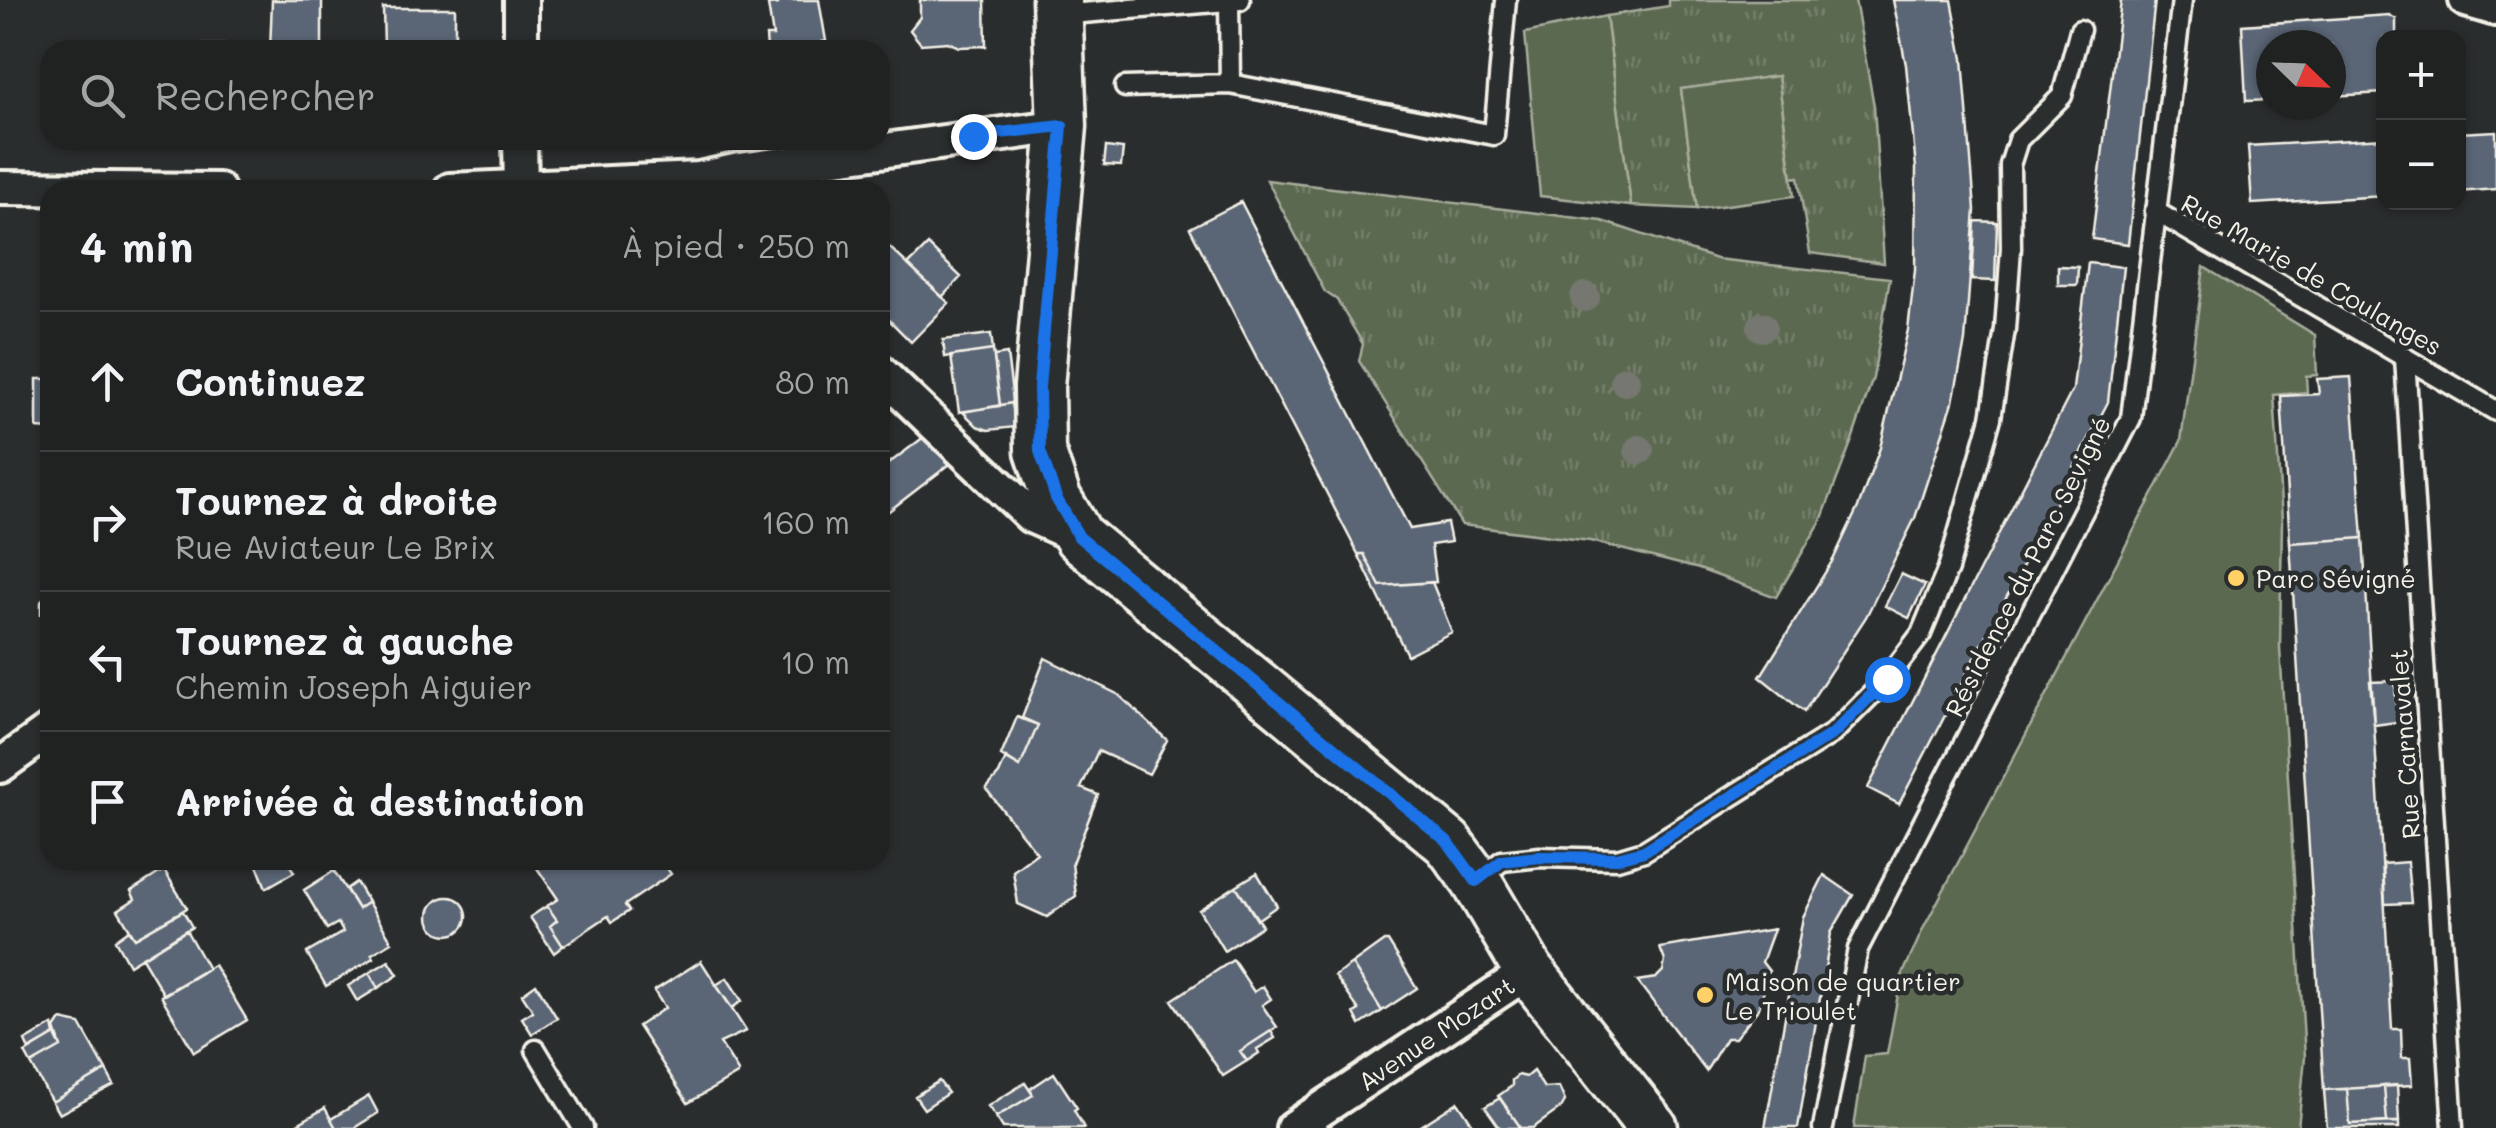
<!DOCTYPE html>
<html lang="fr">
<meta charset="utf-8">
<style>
:root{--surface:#202222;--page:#282a2a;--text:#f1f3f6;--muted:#a2a4a5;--line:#3d3f40}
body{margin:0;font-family:Mali,sans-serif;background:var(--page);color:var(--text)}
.controls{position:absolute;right:30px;top:30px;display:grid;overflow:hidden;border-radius:20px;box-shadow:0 2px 8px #0004}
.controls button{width:90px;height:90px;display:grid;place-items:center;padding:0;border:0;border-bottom:2px solid var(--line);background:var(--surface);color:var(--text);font:50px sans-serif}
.compass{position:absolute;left:2256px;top:30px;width:90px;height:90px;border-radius:50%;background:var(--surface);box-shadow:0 2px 8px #0004;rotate:113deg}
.stop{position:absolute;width:30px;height:30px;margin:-22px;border:8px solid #1a73e8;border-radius:50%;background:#fff}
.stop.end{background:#1a73e8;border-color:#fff;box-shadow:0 2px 10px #0008}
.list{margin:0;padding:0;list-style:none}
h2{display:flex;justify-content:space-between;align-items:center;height:130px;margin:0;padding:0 40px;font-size:42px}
h2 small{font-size:32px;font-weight:400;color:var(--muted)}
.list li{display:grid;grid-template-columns:65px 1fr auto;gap:30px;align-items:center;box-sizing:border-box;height:140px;padding:0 40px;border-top:2px solid var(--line)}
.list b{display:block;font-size:38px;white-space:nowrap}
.list p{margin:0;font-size:32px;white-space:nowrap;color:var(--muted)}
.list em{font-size:32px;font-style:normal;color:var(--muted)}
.icon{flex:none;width:55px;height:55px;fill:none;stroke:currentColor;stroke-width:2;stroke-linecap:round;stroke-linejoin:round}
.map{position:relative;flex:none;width:2496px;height:1128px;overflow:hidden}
.search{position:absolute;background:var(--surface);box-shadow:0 2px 8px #0004;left:40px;top:40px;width:850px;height:110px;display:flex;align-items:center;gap:25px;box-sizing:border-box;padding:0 35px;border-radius:30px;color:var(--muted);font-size:38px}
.panel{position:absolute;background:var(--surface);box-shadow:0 2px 8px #0004;left:40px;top:180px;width:850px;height:690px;border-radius:30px}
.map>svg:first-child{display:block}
</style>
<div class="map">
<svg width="2496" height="1128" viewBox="0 0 2496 1128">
<defs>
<pattern id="grass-tufts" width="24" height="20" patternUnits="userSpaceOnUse" patternTransform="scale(2.5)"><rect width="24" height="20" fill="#5c6951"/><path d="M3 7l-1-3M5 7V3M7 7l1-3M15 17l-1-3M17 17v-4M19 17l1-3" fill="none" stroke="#747f6a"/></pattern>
</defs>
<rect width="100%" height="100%" fill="#2a2d2e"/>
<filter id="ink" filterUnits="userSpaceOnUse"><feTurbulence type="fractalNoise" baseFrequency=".01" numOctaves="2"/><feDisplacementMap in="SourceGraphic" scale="20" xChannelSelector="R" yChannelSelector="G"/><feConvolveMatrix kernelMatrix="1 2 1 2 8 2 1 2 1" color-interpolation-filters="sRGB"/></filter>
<g filter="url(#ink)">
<path fill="url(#grass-tufts)" stroke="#a8ad9c" stroke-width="2.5" d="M1669,0H1855L1874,106L1884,263L1810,253L1798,177L1792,178L1778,76L1681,89L1697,209L1631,206L1606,16L1669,6Z
M1267,180L1602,221L1716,259L1890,278L1873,378L1852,440L1821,521L1776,597L1699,569L1590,541L1462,525L1359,361L1363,344L1337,300L1325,292Z"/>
<path fill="#5c6951" stroke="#a8ad9c" stroke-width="2.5" d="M1606,16L1631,206L1540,196L1525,33Z
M1778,76L1794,196L1697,209L1681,89Z
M2204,267L2315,335L2317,375L2306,376L2307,392L2274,395L2282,520L2280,648L2305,1057L2298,1128H1854L1865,1056L1887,1054L1901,978L1923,929L2181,441Z"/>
<path fill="#5a6575" stroke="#f4f1e8" stroke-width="2.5" d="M272,0H322V50H270Z
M778,0H819L826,41L822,42L823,50H767L766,36H773L768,5L778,4Z
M920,0H985L986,46L959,47L948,42L921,44L910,30L920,17Z
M1893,0H1952L1963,59L1975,210L1965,341L1953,402L1915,518L1866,617L1804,712L1760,677L1833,560L1859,505L1880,448L1908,330L1915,270L1916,168L1906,65Z
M2121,0H2155L2128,244L2092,239Z
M383,8H455V45L384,47Z
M2389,15L2396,19V38H2384V93L2331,96V45H2271V100L2246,101L2242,25Z
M194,45H253V50H194Z
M402,45H455L456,47L453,50H405Z
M2496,131V189L2458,192V133Z
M2384,138V196L2252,204L2248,146Z
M1106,147L1123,149L1121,166L1104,165Z
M1241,202L1410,529L1447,523L1451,542L1431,545L1436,582L1380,586L1364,554H1358L1190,228Z
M1975,221L1997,222L1995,281L1972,280Z
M880,233L888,246L949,303L911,342L880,311Z
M928,245L961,277L942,297L908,265Z
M2088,263L2123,267L2108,402L1899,804L1868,788L2073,389Z
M2058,266L2078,267L2077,285H2058Z
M991,334L993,350L945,357L943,340Z
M993,350L1000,406L959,412L951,356Z
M1007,354L1013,400L1012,403L1000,405L994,356Z
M2351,377L2363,538L2290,543L2281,396L2319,394L2317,379Z
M37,379H49L50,429L37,428Z
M1012,403L1016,427L988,430L977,426L963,412Z
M924,437L950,464L885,514L880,508V470Z
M2363,538L2392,1029H2401L2402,1058H2410L2412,1085L2324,1090L2290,543Z
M1358,554H1364L1380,586L1432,582L1452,632L1407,655Z
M1901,574L1925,585L1909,618L1885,606Z
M47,595H50V649H47V619L41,615V602Z
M1045,658L1119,695L1167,740L1149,774L1098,751L1081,788L1098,795L1072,863L1076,896L1047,917L1018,904L1013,871L1037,853L986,789L999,774L1006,758L1020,767L1038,725L1022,718Z
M2395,681L2397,722L2374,725L2370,682Z
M1017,717L1038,725L1020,767L1001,756Z
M255,860H287L294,872L266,888Z
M543,860H661L671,874L625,905L629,911L612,922L608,916L563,946L550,926L557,920L547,906L558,899L537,868Z
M2407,862L2411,903L2385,904L2383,864Z
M164,870L187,908L135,938L118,910L135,899L131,891Z
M334,871L358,909L368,902L392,942L372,954L374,958L326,986L307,953L343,932L338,923L327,929L304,890Z
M1257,873L1277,906L1257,920L1236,886Z
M1824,875L1853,895L1831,933L1798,1128H1765L1803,917Z
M356,882L368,902L358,909L346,889Z
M1236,886L1262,926L1224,951L1199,910Z
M429 916a19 19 0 1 1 38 0a19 19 0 1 1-38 0Z
M547,906L557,920L550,926L563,946L554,953L530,917Z
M183,911L192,927L129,965L115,940L129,930L135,938Z
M1774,929L1762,962L1769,971L1759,1008L1735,1038H1726L1706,1071L1637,981L1656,978L1663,971L1665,961L1660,948Z
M186,930L208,969L164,995L142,958Z
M1384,941H1388L1417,988L1382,1011L1352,964Z
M1233,960L1254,992L1263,986L1271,999L1262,1005L1277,1027L1240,1051L1247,1061L1223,1076L1172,1000Z
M389,961L398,975L378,988L369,973Z
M701,961L746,1031L720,1043L739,1073L688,1103L638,1026L665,1008L654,991Z
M1352,964L1382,1011L1360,1025L1354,1013L1359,1010L1335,976Z
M214,965L247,1020L194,1052L161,996Z
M369,973L378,988L357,1001L348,986Z
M727,978L742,1001L732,1008L716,985Z
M536,984L557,1018L532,1034L522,1018L533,1011L522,994Z
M61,1020L80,1024L106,1070L52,1102L31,1064L61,1047L55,1029Z
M53,1025L55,1035L29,1050L25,1041Z
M1271,1031L1275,1038L1257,1049L1259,1053L1247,1061L1240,1051Z
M55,1035L61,1047L31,1064L25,1053Z
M106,1070L114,1085L59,1114L52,1102Z
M1533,1071L1544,1088L1559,1087L1565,1101L1561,1108L1533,1128H1521L1498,1096L1512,1086V1080L1518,1075L1526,1077Z
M1054,1073L1077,1108L1074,1110L1084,1128H1003L996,1117L1033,1095L1030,1089Z
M939,1081L948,1093L924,1109L915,1096Z
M1025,1083L1033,1095L996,1117L988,1106Z
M2397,1085L2399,1122H2387L2384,1086Z
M2384,1086L2387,1122L2350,1124L2347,1089Z
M2347,1089L2350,1124L2399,1122V1128H2327L2324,1090Z
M369,1096L378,1113L354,1128H336L331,1119Z
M1500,1098L1521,1128H1500L1485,1107Z
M1458,1102L1475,1128H1418Z
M325,1108L336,1128H298L296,1125Z"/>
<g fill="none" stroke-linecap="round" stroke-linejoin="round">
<defs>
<path id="service" d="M1229,1L1230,84
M1058,15L1240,0
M1125,87L1230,84L1494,135L1506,0
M2155,211L2496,411
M2405,358L2453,1128
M1476,881L1502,861L1540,857L1617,859L1644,851L1833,733L1887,679L1921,634L1948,569L1991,418L2005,329L2011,248L2010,165L2018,140L2062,96L2080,30
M536,1050L583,1128
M1823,1128L1858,949L2131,418L2182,0"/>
<path id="minor" d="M2466,0L2496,9
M521,50V0
M520,140L521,190
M0,188L218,190
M450,190L699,179L740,170L1062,126
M880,372L1031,516L1079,537
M0,766L50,730
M1293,1128L1529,971"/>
<path id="secondary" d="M1057,0L1062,126L1039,387L1040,451L1056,498L1079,537L1448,843L1476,881L1529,971L1653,1128"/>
</defs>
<use href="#service" stroke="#f4f1e8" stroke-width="25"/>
<use href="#minor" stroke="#f4f1e8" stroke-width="40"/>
<use href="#secondary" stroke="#f4f1e8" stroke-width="55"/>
<use href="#service" stroke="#2a2d2e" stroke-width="18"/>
<use href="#minor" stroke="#2a2d2e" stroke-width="32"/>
<use href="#secondary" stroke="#2a2d2e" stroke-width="48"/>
</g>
<g fill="#74776f">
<circle cx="1585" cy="297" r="15"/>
<circle cx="1762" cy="327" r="15"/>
<circle cx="1625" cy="381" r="15"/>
<circle cx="1639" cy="450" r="15"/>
</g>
</g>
<g fill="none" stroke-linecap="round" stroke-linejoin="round" filter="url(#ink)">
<path stroke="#1a73e8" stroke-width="12" d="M973,136L1062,126L1039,387L1040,451L1056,498L1079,537L1448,842L1476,881L1502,861L1540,857L1617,858L1644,851L1834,733L1887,679"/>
</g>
<g fill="#ffd166" stroke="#2a2d2e" stroke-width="4">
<circle cx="2236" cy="578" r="10"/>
<circle cx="1705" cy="995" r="10"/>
</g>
<g text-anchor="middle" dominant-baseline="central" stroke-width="9" stroke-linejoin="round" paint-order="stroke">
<g font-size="25" fill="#f4f1e8" stroke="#2a2d2e">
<text transform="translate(2312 274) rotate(30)">Rue Marie de Coulanges</text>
<text transform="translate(2027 566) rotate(-63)">Résidence du Parc Sevigné</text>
<text transform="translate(2404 744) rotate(-94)">Rue Carnavalet</text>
<text transform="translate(1436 1033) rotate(-34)">Avenue Mozart</text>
</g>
<g font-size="25" fill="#f4f1e8" stroke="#2a2d2e" text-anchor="start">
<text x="2256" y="578">Parc Sévigné</text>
<text x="1725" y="981">Maison de quartier<tspan x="1725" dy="29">Le Trioulet</tspan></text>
</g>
</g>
</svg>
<div class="controls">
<button>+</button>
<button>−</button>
</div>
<svg class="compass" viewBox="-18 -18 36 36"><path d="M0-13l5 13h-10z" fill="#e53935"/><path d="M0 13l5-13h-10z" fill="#a2a4a5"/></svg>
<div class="stop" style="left:1887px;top:679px"></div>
<div class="stop end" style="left:973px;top:136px"></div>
<div class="search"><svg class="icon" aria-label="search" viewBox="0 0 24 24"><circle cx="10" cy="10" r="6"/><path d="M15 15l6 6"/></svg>Rechercher</div>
<section class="panel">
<h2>4 min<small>À pied · 250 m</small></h2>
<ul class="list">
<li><svg class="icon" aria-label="ahead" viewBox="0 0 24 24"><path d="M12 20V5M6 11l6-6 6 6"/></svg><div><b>Continuez</b></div><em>80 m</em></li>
<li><svg class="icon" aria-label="right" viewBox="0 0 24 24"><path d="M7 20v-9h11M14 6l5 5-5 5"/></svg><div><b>Tournez à droite</b><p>Rue Aviateur Le Brix</p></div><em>160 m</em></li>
<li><svg class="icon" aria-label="left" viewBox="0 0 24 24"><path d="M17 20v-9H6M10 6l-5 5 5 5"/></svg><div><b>Tournez à gauche</b><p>Chemin Joseph Aiguier</p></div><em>10 m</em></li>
<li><svg class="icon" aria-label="arrive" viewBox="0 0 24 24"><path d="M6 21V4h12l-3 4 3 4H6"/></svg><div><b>Arrivée à destination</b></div></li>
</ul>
</section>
</div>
